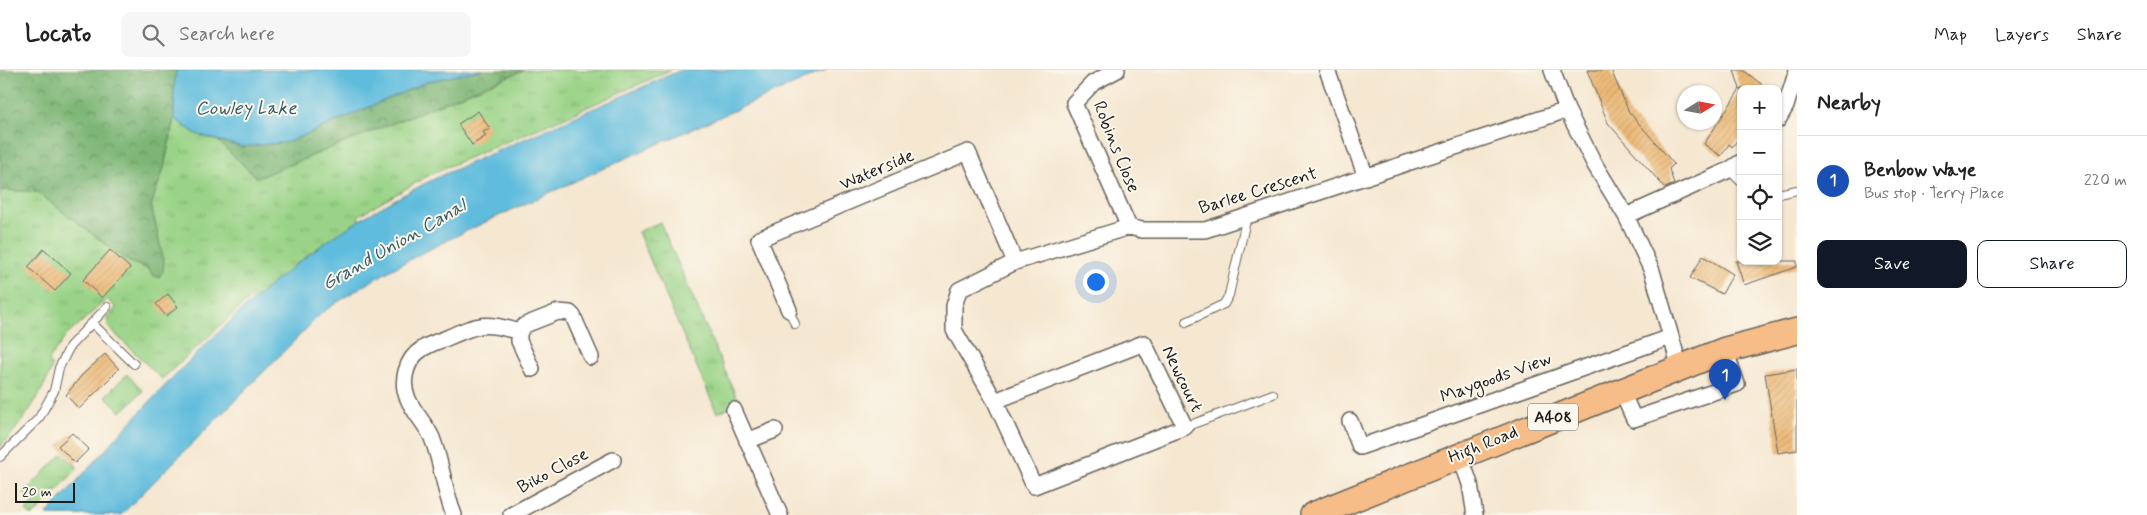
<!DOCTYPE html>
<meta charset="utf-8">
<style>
:root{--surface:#fff;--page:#f6f6f6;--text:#222;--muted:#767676;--line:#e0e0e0;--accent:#111827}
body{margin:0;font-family:Mynerve,sans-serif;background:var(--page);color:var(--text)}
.controls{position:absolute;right:15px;top:15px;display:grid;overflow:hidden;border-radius:10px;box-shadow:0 1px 4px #0004}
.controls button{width:45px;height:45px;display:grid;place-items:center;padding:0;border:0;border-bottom:1px solid var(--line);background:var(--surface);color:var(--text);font:25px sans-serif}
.compass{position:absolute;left:1677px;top:15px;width:45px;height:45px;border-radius:50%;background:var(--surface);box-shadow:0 1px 4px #0004;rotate:79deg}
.scale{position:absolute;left:15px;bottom:12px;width:60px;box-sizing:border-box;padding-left:5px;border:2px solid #1c1c1c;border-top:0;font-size:14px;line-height:18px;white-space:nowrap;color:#1c1c1c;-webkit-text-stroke:4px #fbf7ec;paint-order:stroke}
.you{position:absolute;left:1095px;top:211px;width:18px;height:18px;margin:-12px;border:4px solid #fff;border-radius:50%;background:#1a73e8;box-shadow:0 0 0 8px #1a73e833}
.badge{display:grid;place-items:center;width:32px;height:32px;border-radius:50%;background:var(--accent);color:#fff;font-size:16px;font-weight:700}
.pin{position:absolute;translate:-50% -41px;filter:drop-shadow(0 1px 2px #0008)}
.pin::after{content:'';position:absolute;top:26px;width:18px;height:15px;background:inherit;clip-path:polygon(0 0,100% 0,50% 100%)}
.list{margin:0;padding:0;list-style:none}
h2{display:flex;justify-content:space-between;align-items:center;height:65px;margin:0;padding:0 20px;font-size:21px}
h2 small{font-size:16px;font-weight:400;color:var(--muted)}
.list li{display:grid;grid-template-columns:32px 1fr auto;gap:15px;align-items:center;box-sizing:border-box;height:90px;padding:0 20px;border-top:1px solid var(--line)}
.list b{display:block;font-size:19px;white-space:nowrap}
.list p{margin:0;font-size:16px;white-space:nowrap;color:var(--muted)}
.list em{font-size:16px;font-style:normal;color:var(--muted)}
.actions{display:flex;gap:10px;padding:15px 20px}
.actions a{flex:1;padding:11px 0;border:1px solid var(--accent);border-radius:10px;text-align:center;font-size:18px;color:var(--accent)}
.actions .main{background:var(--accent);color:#fff}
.icon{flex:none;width:28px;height:28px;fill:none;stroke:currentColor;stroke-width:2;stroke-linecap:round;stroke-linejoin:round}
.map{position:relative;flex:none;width:1797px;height:445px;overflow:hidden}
header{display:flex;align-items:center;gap:30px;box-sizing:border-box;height:70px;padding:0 25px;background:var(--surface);border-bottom:1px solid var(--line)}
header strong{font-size:24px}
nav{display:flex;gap:28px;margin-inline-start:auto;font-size:18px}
.search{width:350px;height:45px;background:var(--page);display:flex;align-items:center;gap:12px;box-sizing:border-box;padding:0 18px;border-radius:10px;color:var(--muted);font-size:19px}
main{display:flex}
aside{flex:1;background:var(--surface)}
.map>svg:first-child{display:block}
</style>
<header>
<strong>Locato</strong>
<div class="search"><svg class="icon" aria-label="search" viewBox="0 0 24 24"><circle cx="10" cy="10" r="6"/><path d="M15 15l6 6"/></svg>Search here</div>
<nav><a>Map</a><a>Layers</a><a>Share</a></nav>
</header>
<main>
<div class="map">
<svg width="1797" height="445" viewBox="0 0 1797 445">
<defs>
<pattern id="grass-tufts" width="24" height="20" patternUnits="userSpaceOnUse" patternTransform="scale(1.25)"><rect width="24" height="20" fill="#9ad387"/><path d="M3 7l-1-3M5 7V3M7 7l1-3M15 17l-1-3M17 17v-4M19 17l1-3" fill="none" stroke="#84b574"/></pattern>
<pattern id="forest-crowns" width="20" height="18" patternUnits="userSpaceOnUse" patternTransform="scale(1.25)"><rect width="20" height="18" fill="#7bb574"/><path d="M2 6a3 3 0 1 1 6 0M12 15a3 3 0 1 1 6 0" fill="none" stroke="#64925e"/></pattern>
<pattern id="building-hatch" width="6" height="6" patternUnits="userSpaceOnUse" patternTransform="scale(1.25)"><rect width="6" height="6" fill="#edb976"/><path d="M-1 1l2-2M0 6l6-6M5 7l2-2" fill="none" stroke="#cb9e66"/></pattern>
</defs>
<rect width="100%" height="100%" fill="#fbf7ec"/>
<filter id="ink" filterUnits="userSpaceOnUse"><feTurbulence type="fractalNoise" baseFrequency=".02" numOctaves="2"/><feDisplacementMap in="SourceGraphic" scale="10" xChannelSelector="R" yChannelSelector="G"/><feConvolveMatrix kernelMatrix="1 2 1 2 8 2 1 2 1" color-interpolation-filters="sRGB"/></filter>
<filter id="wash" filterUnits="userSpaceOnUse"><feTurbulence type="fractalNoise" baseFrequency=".0096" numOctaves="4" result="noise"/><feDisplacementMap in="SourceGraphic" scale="20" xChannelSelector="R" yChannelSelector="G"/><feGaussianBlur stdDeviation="1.12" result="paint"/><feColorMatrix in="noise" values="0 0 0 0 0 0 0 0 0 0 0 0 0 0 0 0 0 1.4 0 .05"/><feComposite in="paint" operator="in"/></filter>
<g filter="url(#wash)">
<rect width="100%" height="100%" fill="#f5e7d0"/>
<path fill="url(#grass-tufts)" stroke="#5b7852" d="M524,0H671L563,48L435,102L358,146L360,150L295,195L255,230L252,227L162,309L108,257L107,248L116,238L107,229L66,266L49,290L52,297C40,329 22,352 0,378V122L2,120L37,122L128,191L148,199L153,205L159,171L151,135L164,98L174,48L196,64L218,71L257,108Z
M660,152L739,333L717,343L638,162Z
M127,304L143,321L121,342L105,326Z
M62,384L76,395L77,399L34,445H30L26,441L33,433L24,423Z"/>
<path fill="url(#forest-crowns)" stroke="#4c6848" d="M0,0H176L174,18V48L164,98L151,135L164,192L163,201L159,207L153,205L148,199L128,191L37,122L2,120L0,122Z
M482,0H524L257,108L218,71L242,77L289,72L429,11Z"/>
<path fill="#5fbcdd" stroke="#3e6c7c" d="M176,0H482L429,11L289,72L242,77L196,64L174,48V18Z
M681,0H826C730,43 633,84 538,128C463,162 391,195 323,242L121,445H46C125,359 203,268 295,195C339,160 389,131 440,106Z"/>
<g id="blocks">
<path fill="url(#building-hatch)" d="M1587,0H1611L1629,42L1674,94L1669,99L1674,114L1665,118L1608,53Z
M1734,0H1743L1768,19H1741V66L1732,77L1729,74L1721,86L1704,74L1740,19Z
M478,41L490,59L483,62L486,66L472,75L458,54Z
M44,179L71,203L55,221L28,197Z
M110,180L130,198L102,228L83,210Z
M1703,186L1733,204L1722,224L1690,208Z
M1736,191H1797V197L1744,215Z
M168,224L178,237L166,246L156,234Z
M105,284L119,299L79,339L66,325L82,305Z
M1797,299V380L1778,383L1765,304Z
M72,363L89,379L75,393L58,376Z"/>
</g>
</g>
<g filter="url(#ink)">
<use href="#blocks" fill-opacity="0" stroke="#68635b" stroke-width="1"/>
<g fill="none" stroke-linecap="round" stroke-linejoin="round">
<defs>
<path id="lane" d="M1729,100L1741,112
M1778,124L1797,120
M789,240L795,254
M1186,252L1224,234L1229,225L1247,146
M92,253L134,294
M1185,357L1273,324
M0,387L39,348L54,321L59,298L70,276L107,237"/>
<path id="street" d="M1117,0L1093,13L1074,33L1129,157
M1327,0L1366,107
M1552,0L1567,40L1595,95L1626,146L1652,201L1680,298
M1778,50L1786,36L1797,0
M1626,146L1729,100L1741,92
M789,240L759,169L968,82L1015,192
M532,299L519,271V262L525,255L558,242L570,243L573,246L591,287
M1621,320L1634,349L1737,314L1725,280
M995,331L1144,273L1185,357L1034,416L995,331L954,260V236L959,220L1015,192L1129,157L1142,160H1205L1567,40
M734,340L780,445
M1350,351L1360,377L1671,267
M747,371L775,360
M1460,385L1470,414L1475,445
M454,445C444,421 442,393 432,368C426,354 414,343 408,329C400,312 406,289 422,279C429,274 439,271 447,268C478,254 486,251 519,262
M511,445L613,390"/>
<path id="primary" d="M1313,445L1725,280L1797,261"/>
</defs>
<use href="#lane" stroke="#68635b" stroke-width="10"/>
<use href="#street" stroke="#68635b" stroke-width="18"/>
<use href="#primary" stroke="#68635b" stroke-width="28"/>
<use href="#lane" stroke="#fff" stroke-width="8"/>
<use href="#street" stroke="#fff" stroke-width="15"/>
<use href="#primary" stroke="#f7bd88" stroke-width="25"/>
</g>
</g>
<g text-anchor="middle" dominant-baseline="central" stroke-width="4" stroke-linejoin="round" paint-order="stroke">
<rect fill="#fbf7ec" stroke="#5f5e5a" stroke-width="1" x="1528" y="333.5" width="50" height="27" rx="4"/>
<g font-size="16" font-weight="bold" fill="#1c1c1c">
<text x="1553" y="347">A408</text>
</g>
<g font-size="18" fill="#1c1c1c" stroke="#fbf7ec">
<text transform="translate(1116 77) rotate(68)">Robins Close</text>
<text transform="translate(877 100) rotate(-23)">Waterside</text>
<text transform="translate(1258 121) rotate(-17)">Barlee Crescent</text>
<text transform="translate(1496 308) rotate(-20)">Maygoods View</text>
<text transform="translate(1182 309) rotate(64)">Newcourt</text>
<text transform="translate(1483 375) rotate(-22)">High Road</text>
<text transform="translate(553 401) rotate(-28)">Biko Close</text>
</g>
<g font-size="19" font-style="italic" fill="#375c69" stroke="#fbf7ec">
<text x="246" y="38">Cowley Lake</text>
<text transform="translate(394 175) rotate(-30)">Grand Union Canal</text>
</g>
</g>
</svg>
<div class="controls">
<button>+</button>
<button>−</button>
<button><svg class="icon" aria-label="locate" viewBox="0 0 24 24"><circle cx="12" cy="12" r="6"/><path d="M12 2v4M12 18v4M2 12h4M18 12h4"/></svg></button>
<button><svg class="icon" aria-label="layers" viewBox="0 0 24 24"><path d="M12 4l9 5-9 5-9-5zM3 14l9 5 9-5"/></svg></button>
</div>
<svg class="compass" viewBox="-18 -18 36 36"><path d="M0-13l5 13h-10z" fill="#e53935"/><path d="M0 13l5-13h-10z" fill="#767676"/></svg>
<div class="scale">20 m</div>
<div class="you"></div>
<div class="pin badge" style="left:1725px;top:330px;background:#1a4fb4">1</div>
</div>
<aside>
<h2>Nearby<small></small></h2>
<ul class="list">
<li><span class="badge" style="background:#1a4fb4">1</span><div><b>Benbow Waye</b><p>Bus stop · Terry Place</p></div><em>220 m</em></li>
</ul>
<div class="actions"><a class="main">Save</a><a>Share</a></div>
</aside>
</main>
